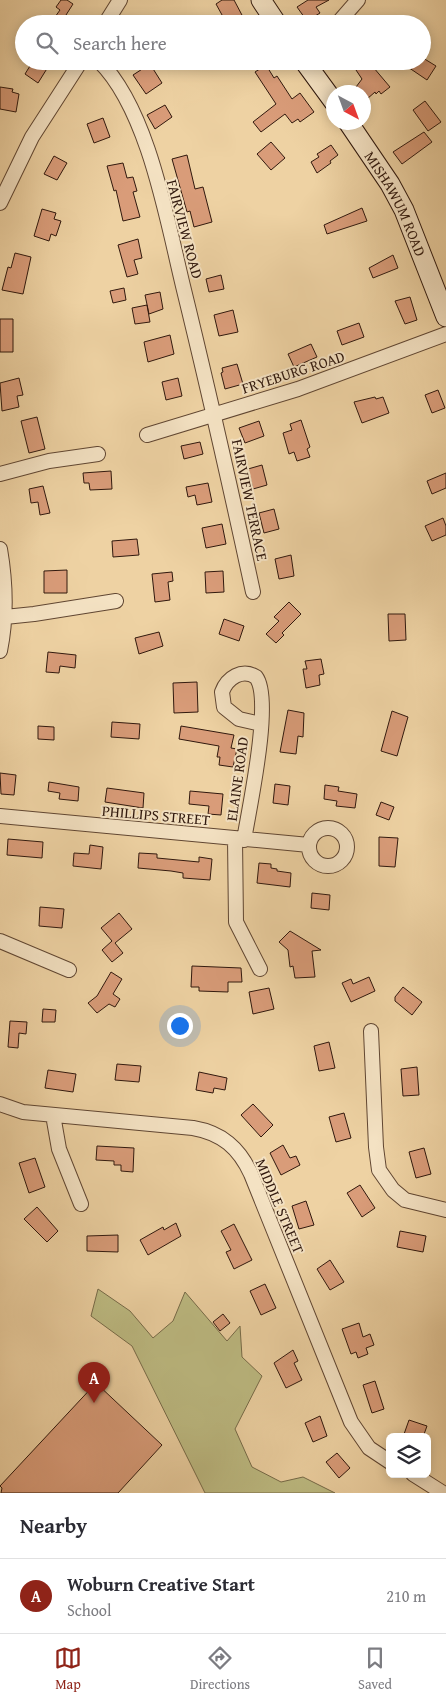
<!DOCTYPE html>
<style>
:root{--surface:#fff;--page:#f7f7f7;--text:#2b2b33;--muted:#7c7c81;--line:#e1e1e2;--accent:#8f2418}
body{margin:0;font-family:"Gentium Book Plus",serif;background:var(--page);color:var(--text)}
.controls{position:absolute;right:15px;bottom:15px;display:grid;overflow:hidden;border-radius:8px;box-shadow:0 2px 12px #0003}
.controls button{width:45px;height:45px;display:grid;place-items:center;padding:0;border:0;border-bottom:1px solid var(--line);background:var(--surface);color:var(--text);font:25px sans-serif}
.compass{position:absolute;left:326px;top:85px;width:45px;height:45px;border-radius:50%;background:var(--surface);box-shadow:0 2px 12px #0003;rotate:139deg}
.you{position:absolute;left:179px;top:1025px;width:18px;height:18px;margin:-12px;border:4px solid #fff;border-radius:50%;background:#1a73e8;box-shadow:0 0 0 8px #1a73e833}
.badge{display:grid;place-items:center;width:32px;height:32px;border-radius:50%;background:var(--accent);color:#fff;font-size:16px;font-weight:700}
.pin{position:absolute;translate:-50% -41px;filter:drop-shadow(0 1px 2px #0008)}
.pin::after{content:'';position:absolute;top:26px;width:18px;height:15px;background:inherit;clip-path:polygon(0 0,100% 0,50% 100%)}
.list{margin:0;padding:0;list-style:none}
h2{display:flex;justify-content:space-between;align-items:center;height:65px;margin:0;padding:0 20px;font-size:21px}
h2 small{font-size:16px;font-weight:400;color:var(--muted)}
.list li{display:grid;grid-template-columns:32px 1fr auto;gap:15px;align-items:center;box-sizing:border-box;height:75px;padding:0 20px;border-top:1px solid var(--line)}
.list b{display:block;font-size:19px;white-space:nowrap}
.list p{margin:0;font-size:16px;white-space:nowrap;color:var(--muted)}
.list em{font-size:16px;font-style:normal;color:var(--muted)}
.icon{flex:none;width:28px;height:28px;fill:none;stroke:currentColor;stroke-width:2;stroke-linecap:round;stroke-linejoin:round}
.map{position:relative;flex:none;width:446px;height:1493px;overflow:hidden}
.search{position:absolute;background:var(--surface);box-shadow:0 2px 12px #0003;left:15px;right:15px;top:15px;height:55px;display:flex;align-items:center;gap:12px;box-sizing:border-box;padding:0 18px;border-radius:28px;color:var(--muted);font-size:19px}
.sheet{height:140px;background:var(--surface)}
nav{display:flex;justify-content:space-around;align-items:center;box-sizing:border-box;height:70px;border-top:1px solid var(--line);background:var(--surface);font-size:14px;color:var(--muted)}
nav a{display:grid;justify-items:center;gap:2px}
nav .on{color:var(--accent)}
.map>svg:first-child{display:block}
</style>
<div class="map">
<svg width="446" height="1493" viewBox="0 0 446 1493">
<rect width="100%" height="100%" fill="#eed2a3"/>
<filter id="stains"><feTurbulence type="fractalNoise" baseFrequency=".004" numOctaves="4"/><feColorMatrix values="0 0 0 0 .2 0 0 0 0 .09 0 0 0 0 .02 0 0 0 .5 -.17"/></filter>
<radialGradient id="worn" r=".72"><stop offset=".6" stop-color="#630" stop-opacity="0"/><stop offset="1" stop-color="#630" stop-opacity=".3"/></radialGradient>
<path fill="#bdbb82" stroke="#766a48" d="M98,1289L130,1311L153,1338L173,1321L185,1292L227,1341L240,1326L242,1357L262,1376L235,1429L252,1467L281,1482L303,1477L335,1493H205L132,1346L91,1316Z"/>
<path fill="#d99c79" stroke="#30180d" d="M61,0H67L73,4L66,15L71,18L66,24H50L60,10L56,7Z
M222,0H234L243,17L232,24H227L216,4Z
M308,0H329L316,7L320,13L307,21L297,7Z
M423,58L436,66L427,80L399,61H422Z
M33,61H39L48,67L38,83L25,74Z
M350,61H368L390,87L381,94L379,91L376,94L375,92L367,99L364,92L356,87L362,79Z
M150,64L162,83L146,94L133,75Z
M266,65L274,78L277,76L292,99L300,93L314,112L300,122L298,119L292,123L285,114L261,132L253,122L276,104L255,72Z
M0,87L13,89L12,92L19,94L16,112L0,109Z
M425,101L441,122L428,131L413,110Z
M165,105L172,117L155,129L147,115Z
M103,118L110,137L94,143L87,124Z
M424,132L432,142L402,164L393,152Z
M271,142L285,158L271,170L257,154Z
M331,145L338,155L330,161L331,163L317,173L311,162L319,157L317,154Z
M187,155L195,189L203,187L212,222L194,227L190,211L187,212L172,159Z
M54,156L67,163L57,180L44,174Z
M123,163L127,178L133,177L137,191L133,192L140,217L123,221L116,190L114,191L107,166Z
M362,208L367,221L327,234L324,225Z
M42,209L56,213L54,219L61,221L56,236L51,234L49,241L34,236Z
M138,239L142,258L134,260L138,274L127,277L118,245Z
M15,253L31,257L23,294L2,290L8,267L11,268Z
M393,255L398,268L373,278L369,268Z
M221,275L224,289L209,292L206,279Z
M124,288L126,300L113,303L110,291Z
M160,292L163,309L149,314L145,295Z
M410,297L417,320L405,324L395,301Z
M147,305L150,322L135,324L132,308Z
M233,310L238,332L219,336L214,315Z
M0,319H13V352H0Z
M359,323L364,337L342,345L337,331Z
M170,335L174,354L148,362L144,342Z
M311,344L317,357L294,367L288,354Z
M237,364L243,384L225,389L221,373L223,372L222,368Z
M19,378L23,395L17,396L19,407L2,411L0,383Z
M178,378L182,396L166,400L162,382Z
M438,390L445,408L432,413L425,395Z
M375,397L376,399L383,397L389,413L362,423L354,402Z
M37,417L45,449L29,453L21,421Z
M301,420L310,447L307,449L310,457L297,461L294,452L289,454L283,433L292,430L290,424Z
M259,421L264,436L245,443L239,428Z
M200,442L203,454L184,459L181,446Z
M262,465L267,485L253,489L248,469Z
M111,471L112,489L90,490L89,483H84L83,473Z
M446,473V488L432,494L427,481Z
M208,483L212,502L197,505L195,495L188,497L186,487Z
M43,486L50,513L40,515L38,502L31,503L29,489Z
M274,509L279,529L264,533L259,513Z
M443,518L446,526V535L432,541L425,526Z
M222,524L226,544L206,548L202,528Z
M137,539L139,555L113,557L112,541Z
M291,555L294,576L279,579L275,559Z
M67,570V593H44V571Z
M223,571L224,592L206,593L205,572Z
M172,572L173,581L168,582L170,600L155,602L152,574Z
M289,602L301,614L282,633L284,635L276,643L266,634L279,621L274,617Z
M388,614H405L406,640L389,641Z
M224,619L244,626L239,641L219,634Z
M159,632L163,646L139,654L135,638Z
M48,652L76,655L75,668L60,666L59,673L46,672Z
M321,659L324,674L319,675L320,685L306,688L303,669H307L305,661Z
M197,682L198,712L174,713L173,683Z
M288,710L304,713L303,737L298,736L296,754L280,752Z
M392,711L408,717L397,756L381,751Z
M112,722L140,724L139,739L111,737Z
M38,726L54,727V740L38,739Z
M181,726L234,735L231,748L237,749L233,767L219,765L220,757H217L219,746L179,739Z
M0,773L16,775L14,795L1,794Z
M49,782L79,787L78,801L59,799L60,793L48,791Z
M275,784L290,786L288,805L273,803Z
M325,785L339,787L338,791L357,794L355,808L336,806L337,801L324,799Z
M107,788L144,793L143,808L105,802Z
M190,791L223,794L221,815L208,814L209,806L189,804Z
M381,802L394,807L389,820L376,815Z
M379,837L398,838L395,867L379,866Z
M8,839L43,842L42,858L7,855Z
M90,845L103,847L101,869L73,866L74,853L89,854Z
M139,853L157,854V858L199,862V857L212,859L210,880L183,878V873L171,871L138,868Z
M259,863L271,864V868L277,869V871L291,873L290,887L257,883Z
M312,893L330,895L329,910L311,908Z
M40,907L64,909L62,928L39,926Z
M119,913L132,929L115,943L123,953L112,962L102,950L112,941L101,928Z
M290,931L321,950L312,951L315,977L295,978L293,966L290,967L288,950L279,942Z
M192,966L241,968L242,982H228V992L199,991V987H191Z
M111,972L122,979L113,994L120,999L115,1007L109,1004L97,1013L88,1003L97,996Z
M369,977L375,991L351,1002L342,983L351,979L353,984Z
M403,987L422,1002L412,1015L395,1001V997Z
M269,988L274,1009L253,1014L249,992Z
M43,1009L56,1010L55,1022H42Z
M10,1021L27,1022L26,1034L19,1033L18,1048L8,1047Z
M329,1042L335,1068L319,1071L314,1046Z
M117,1064L141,1066L139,1082L115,1080Z
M417,1067L419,1095L403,1096L401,1069Z
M48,1070L76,1074L73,1092L45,1088Z
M199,1072L227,1078L225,1090L214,1088L213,1093L196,1090Z
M253,1104L273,1125L261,1137L241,1115Z
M344,1113L351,1138L336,1142L329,1117Z
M283,1145L290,1158L296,1156L300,1165L281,1175L270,1153Z
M97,1146L134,1148L133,1172L121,1171V1165H114V1161L96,1160Z
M424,1148L431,1174L416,1178L409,1152Z
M35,1158L45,1187L29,1193L19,1163Z
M360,1185L375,1208L362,1217L347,1193Z
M306,1201L314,1225L299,1229L292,1206Z
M37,1207L58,1231L47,1242L24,1219Z
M176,1223L181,1236L148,1255L140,1240L163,1227L164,1230Z
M234,1224L252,1260L234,1269L226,1252L231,1250L221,1231Z
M400,1231L426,1236L423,1252L397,1247Z
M118,1235V1252L87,1251V1236Z
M330,1260L344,1282L330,1290L317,1269Z
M265,1284L276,1308L261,1315L250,1291Z
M223,1314L230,1323L220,1331L213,1322Z
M359,1323L363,1337L370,1334L374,1345L366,1348L368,1354L358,1358L356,1352L351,1354L342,1329Z
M293,1350L298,1361L294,1363L302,1380L286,1388L274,1363Z
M375,1381L384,1409L372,1413L363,1385Z
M96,1383L162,1445L118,1493H1L2,1488L0,1486Z
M320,1416L327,1436L313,1442L305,1423Z
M409,1420L427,1426L423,1437H403Z
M337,1453L350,1468L339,1478L326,1462Z"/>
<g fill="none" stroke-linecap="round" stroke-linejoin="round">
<defs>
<path id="street" d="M105,24L120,0
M337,24L358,0
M99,61C148,109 167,220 183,286C208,388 231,490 253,592
M0,203L32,137L81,61
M147,435L298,389L446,334
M0,474L49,461L98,454
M0,549C6,584 7,616 0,651
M5,617L34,614L116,601
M0,816L309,845
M309 847a19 19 0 1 1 38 0a19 19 0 1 1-38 0Z
M235,839L236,922L260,969
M244,840C249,809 273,699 256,677C242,668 227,678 222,692L224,707L239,719L261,724
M0,941L69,970
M371,1031L376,1147L379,1170L393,1190L405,1200L446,1210
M0,1104L23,1112L193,1128C222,1133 239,1148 251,1174L351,1422L369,1448L390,1462
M53,1115L59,1149L81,1204
M413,1474L443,1493"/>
<g id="secondary">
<path d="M261,0L277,24"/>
<path d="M304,61L334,102"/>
<path id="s1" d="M348,122L390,184L404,210L446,317"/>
</g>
</defs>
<use href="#street" stroke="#604632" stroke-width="16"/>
<use href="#secondary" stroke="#30180d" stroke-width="21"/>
<use href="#street" stroke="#f4e2c3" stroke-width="14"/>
<use href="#secondary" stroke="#f4e2c3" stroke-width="19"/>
</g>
<g text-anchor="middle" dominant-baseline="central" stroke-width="4" stroke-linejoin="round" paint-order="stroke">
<g font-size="15" fill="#30180d" stroke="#f4e2c3">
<text stroke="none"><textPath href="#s1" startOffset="95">MISHAWUM ROAD</textPath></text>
<text transform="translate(185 229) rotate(75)">FAIRVIEW ROAD</text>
<text transform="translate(293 372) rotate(-18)">FRYEBURG ROAD</text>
<text transform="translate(250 500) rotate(78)">FAIRVIEW TERRACE</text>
<text transform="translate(237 779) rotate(-82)">ELAINE ROAD</text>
<text transform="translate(156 815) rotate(5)">PHILLIPS STREET</text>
<text transform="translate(280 1206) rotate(67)">MIDDLE STREET</text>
</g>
</g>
<rect width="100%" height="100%" filter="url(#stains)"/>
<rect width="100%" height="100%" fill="url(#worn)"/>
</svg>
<div class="controls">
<button><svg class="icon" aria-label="layers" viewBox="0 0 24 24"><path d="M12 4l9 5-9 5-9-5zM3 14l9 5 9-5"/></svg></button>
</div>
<svg class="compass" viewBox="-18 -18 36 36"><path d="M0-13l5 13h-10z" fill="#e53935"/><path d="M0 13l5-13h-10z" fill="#7c7c81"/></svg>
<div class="you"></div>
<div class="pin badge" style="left:94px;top:1403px">A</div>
<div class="search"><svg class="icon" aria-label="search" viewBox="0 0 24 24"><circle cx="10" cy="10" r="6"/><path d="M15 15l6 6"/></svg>Search here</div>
</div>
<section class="sheet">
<h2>Nearby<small></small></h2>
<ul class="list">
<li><span class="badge">A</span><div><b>Woburn Creative Start</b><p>School</p></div><em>210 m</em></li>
</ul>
</section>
<nav>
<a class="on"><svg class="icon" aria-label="map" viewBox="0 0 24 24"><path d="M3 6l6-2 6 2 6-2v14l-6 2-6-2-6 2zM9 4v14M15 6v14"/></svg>Map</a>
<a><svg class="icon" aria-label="directions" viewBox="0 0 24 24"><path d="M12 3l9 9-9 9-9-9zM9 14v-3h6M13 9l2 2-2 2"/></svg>Directions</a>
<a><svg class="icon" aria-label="saved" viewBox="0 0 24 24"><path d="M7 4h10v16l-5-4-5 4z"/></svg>Saved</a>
</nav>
